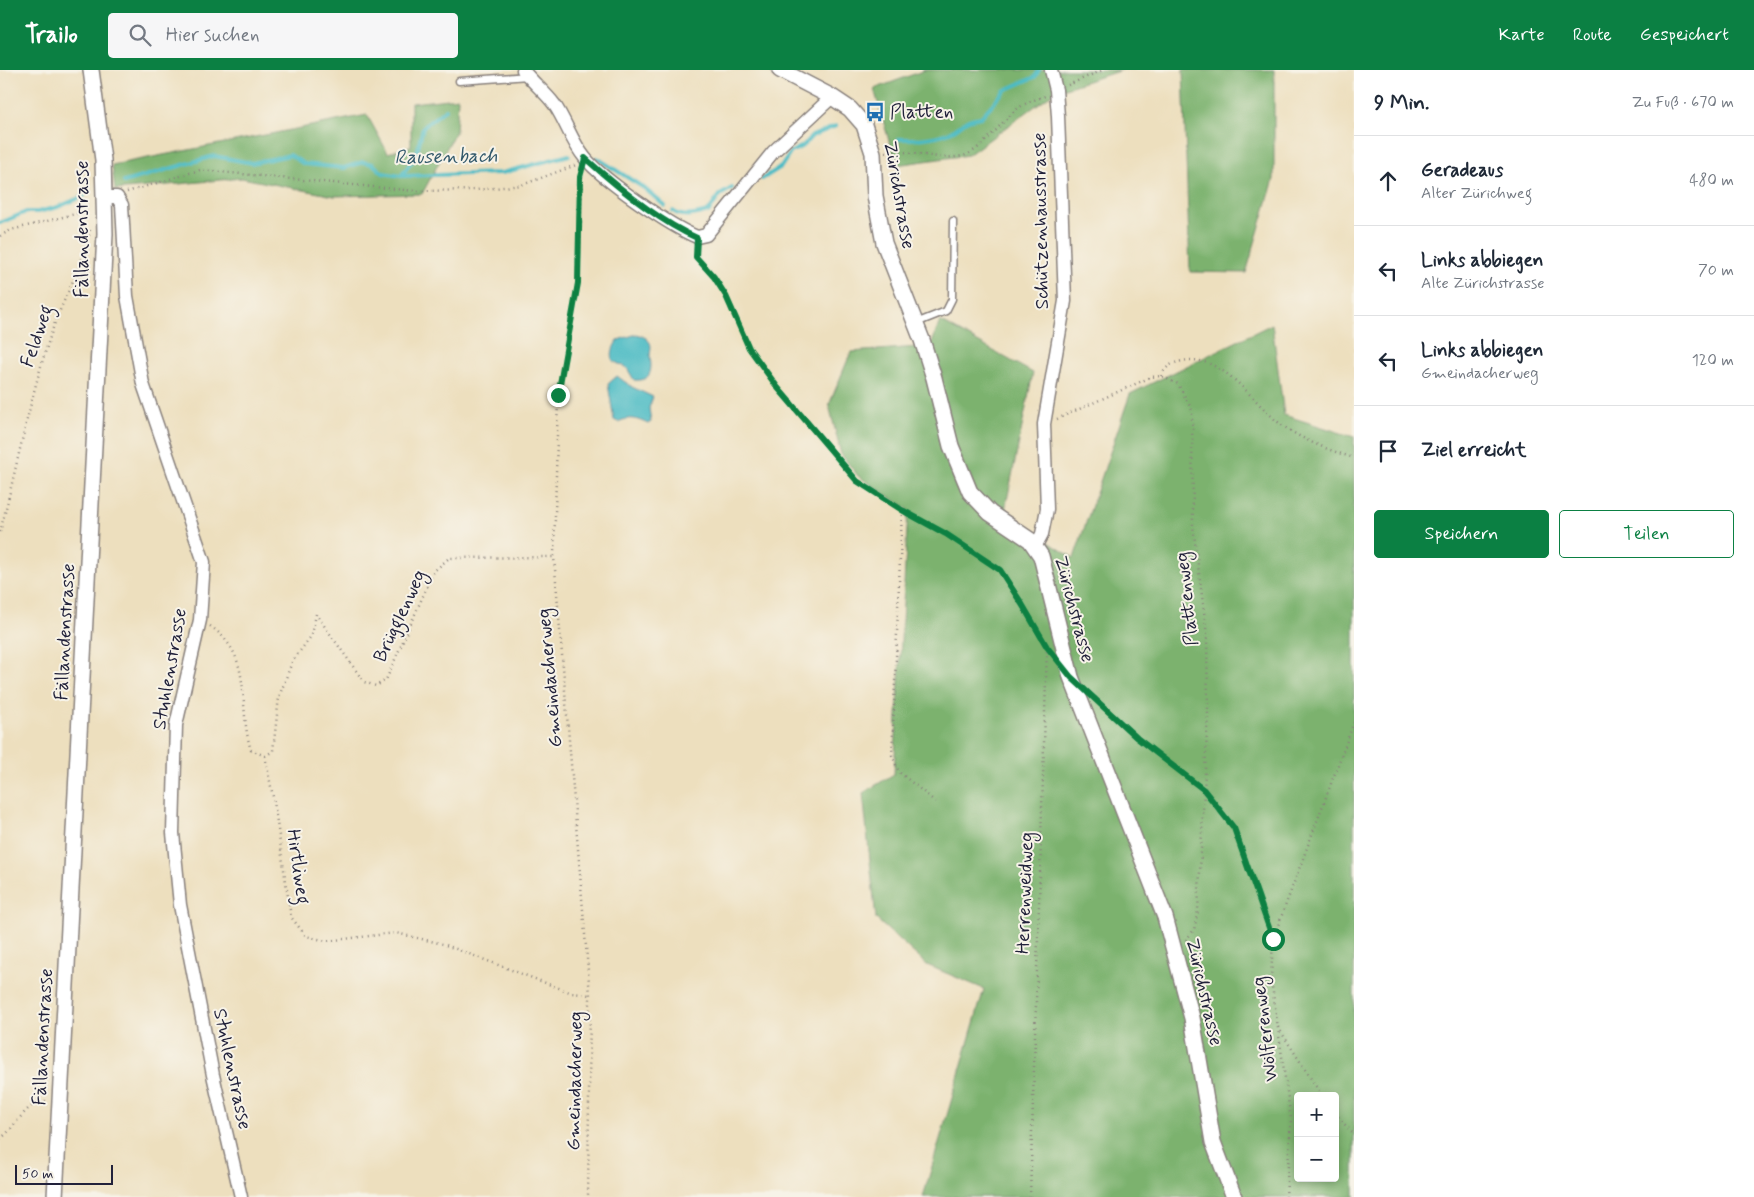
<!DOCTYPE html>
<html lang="de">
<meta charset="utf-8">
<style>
:root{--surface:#fff;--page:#f6f6f7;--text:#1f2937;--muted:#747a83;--line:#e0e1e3;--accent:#0b8043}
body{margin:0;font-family:Mynerve,sans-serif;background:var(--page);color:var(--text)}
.controls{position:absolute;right:15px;bottom:15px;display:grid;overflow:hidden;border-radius:5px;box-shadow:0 2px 8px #0003}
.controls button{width:45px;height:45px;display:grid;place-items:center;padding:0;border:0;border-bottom:1px solid var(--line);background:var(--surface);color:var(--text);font:25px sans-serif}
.scale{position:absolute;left:15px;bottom:12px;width:98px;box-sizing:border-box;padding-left:5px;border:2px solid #22223b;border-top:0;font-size:14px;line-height:18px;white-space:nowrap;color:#22223b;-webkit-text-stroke:4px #f7f3e8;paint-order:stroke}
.stop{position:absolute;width:15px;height:15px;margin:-11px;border:4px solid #0b8043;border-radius:50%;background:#fff}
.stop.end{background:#0b8043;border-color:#fff;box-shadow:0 1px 5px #0008}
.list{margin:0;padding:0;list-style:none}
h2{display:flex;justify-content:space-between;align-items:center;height:65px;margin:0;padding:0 20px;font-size:21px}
h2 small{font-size:16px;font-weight:400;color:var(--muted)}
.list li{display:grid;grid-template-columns:32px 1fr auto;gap:15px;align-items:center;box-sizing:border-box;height:90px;padding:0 20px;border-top:1px solid var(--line)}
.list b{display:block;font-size:19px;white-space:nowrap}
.list p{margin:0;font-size:16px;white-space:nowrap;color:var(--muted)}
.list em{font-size:16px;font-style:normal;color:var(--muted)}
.actions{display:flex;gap:10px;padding:15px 20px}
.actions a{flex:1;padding:11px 0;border:1px solid var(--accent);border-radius:5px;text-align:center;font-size:18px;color:var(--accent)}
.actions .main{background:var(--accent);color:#fff}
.icon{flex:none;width:28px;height:28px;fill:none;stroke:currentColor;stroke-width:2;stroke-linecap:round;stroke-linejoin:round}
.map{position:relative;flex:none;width:1354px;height:1127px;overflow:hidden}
header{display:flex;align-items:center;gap:30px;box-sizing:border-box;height:70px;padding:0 25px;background:var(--accent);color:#fff}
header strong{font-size:24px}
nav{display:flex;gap:28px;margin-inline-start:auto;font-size:18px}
.search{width:350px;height:45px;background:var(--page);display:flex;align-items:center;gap:12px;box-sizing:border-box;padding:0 18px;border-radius:5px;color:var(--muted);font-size:19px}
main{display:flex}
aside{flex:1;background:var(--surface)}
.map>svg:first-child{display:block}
</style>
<header>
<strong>Trailo</strong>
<div class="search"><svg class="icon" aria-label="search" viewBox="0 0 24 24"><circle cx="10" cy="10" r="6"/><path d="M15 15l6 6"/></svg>Hier suchen</div>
<nav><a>Karte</a><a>Route</a><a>Gespeichert</a></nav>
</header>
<main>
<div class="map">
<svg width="1354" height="1127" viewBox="0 0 1354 1127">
<rect width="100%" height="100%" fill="#f7f3e8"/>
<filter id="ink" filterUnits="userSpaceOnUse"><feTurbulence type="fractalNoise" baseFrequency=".02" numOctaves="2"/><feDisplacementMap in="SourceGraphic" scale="10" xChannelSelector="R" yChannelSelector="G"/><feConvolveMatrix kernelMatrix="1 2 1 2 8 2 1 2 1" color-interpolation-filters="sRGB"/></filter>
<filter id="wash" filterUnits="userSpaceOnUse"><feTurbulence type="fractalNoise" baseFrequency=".0096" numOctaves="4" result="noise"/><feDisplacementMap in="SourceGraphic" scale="20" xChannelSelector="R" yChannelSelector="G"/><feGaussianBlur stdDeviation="1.12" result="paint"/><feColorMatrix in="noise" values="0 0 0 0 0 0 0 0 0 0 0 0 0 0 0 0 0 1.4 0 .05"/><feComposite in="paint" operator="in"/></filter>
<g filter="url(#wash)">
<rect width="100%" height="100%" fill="#eddfbe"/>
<path fill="#7cb26e" stroke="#4f6a54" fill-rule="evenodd" d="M925,0H1122L1056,21L968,85L896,95L874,19Z
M1183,0H1274V109L1246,203L1190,202Z
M458,28L456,61L422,124L334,126L242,108L115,120L112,95L367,45L388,83L411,76V33Z
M940,251L1033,303L1004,445L1074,488L1130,324L1272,254L1284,345L1354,367V1127H923L984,919L927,895L876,849L863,723L894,704L908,439L858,406L841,384L829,335L851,282L931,276ZM1298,1026H1335V1108H1298Z"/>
<path fill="#4cbbc4" stroke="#376e80" d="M637,264C641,266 646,267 648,270C653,275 650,280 650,286C652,299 652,312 634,310L627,298L613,291C611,282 613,277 618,270Z
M617,306L632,317L653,327L649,338L651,352L648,354C637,349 630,346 618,352L614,350L608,314Z"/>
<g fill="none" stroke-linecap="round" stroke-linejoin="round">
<path stroke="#4cbbc4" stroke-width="4" d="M899,69C917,69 933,69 950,62C964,56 960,50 981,47L1005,20L1035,7L1039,0
M597,88L644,118L665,136
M401,106L416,86L423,57L446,39
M762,109L781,97L791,82L803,76L812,66L836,56
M124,112L214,86L252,93L290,85L304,94L344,98L363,92L373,94L383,103L401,106L502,103L569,85
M673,141C683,149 697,144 708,142L720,125L732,118
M0,153L26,142H38L58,137L84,126"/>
</g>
</g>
<g filter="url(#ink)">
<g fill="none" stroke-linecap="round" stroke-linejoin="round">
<defs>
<path id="service" d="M459,11L528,6
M916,253L946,241L952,229L953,151"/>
<path id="minor" d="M523,0C532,12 545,22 554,34C566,51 571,71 585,88C603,110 670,156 697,167L706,165L773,82L832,27
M105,127H117L122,135L127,226L143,314L204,492L200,550L176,655L173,763L180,835L213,1005L241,1127
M1035,477L1042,464L1047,439L1044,354L1065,231L1058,46L1056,20L1051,0"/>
<path id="tertiary" d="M780,0L832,27L850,39L864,55L873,83L875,126L884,173L922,270L934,308L951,376L970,422L990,443L1030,470L1041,486L1071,607L1165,847L1192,948L1213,1072L1234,1127
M55,1127L105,164L103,90L91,0"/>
</defs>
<use href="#service" stroke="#88807c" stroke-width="9"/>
<use href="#minor" stroke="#88807c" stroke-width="15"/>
<use href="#tertiary" stroke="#88807c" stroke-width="18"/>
<path stroke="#88807c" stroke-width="2.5" stroke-dasharray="1 4" stroke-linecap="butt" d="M1068,15L1103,0
M885,82C911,79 935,91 962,86C982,82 1002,49 1020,37C1027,32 1037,29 1045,26
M582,102L578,213L558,325L554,487L590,925L588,1127
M127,122L200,100L415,121L476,120L522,115L576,95
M0,166L11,160L91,140
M696,179V187L714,207L726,226L749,278L778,318L857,411L902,440L946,464L1000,500L1050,581
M1161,306C1166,296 1172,293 1182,291C1222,283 1251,330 1278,352C1299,369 1328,380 1354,388
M1057,349L1151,307L1161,306L1178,314L1192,340L1193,456L1207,565L1208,642L1198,841L1194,860L1185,871
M902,440L892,685L899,702L938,734
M0,462C17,397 29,331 50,267C61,231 83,198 90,160
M210,556C255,586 237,637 251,680L265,686
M1095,628L1137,668L1204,720L1234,758L1273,869
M265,686L273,681L279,627L292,592L312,565L316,544L364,612L376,616L386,610L434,501L449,488L554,487
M265,686L274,732L291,847L306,866L326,871L396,863L443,874L572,923L590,925
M1278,957L1322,1026
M1335,1043L1354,1065
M0,1069C15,1059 26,1031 46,1031
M1030,1127L1047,577
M1286,1127L1291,1050L1271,909L1273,869L1354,652"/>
<use href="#service" stroke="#fff" stroke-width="6"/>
<use href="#minor" stroke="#fff" stroke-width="12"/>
<use href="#tertiary" stroke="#fff" stroke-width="15"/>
</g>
</g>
<g fill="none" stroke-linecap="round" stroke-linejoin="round" filter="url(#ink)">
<path stroke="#0b8043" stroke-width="6" d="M558,325L578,213L580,107L585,88C615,115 660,152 697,168L696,187L714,207L726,226L749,278L778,318L857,411L902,440L946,464L1000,500L1022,534L1047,577L1071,607L1137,668L1204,720L1234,758L1273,869"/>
</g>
<defs>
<symbol id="bus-bare" viewBox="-9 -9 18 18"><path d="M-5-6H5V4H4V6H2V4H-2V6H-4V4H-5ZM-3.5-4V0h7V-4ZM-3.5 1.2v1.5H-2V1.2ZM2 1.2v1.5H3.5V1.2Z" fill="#1f6fb2" stroke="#f7f3e8" stroke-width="2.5" paint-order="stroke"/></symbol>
</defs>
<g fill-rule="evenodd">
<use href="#bus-bare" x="861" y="28" width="28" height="28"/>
</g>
<g text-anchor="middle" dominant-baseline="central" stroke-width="4" stroke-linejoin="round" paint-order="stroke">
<g font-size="19" fill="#22223b" stroke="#f7f3e8" text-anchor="start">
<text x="890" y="42">Platten</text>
</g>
<g font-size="19" fill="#22223b" stroke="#f7f3e8">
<text transform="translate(899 125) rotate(80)">Zürichstrasse</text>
<text transform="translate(1041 151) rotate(-91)">Schützenhausstrasse</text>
<text transform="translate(82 159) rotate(-90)">Fällandenstrasse</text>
<text transform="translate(37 266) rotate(-71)">Feldweg</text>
<text transform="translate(1187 529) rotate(-96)">Plattenweg</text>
<text transform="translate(1074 539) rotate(75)">Zürichstrasse</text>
<text transform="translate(400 546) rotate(-65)">Brügglenweg</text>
<text transform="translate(65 562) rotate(-87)">Fällandenstrasse</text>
<text transform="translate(170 599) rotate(-80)">Stuhlenstrasse</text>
<text transform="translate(550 608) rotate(-95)">Gmeindacherweg</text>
<text transform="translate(298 797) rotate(82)">Hirtliweg</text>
<text transform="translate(1025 823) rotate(-88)">Herrenweidweg</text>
<text transform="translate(1204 922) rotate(77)">Zürichstrasse</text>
<text transform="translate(1265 959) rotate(-97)">Wölferenweg</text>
<text transform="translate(43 967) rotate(-87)">Fällandenstrasse</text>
<text transform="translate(232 999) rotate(78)">Stuhlenstrasse</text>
<text transform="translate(575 1011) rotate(-89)">Gmeindacherweg</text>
</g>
<g font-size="20" font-style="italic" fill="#31586b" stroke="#f7f3e8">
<text transform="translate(446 87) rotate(-1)">Rausenbach</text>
</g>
</g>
</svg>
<div class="controls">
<button>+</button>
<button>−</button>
</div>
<div class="scale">50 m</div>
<div class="stop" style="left:1273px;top:869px"></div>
<div class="stop end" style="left:558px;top:325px"></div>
</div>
<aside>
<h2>9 Min.<small>Zu Fuß · 670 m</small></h2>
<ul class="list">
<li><svg class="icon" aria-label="ahead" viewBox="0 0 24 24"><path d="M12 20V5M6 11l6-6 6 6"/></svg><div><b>Geradeaus</b><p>Alter Zürichweg</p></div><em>480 m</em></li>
<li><svg class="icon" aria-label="left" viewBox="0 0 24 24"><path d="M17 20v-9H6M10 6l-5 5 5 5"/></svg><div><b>Links abbiegen</b><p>Alte Zürichstrasse</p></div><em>70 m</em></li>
<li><svg class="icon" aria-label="left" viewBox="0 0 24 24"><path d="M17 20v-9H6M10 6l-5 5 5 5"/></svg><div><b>Links abbiegen</b><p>Gmeindacherweg</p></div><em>120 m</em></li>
<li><svg class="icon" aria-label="arrive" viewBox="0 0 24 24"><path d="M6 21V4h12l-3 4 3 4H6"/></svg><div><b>Ziel erreicht</b></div></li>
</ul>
<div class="actions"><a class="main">Speichern</a><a>Teilen</a></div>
</aside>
</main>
